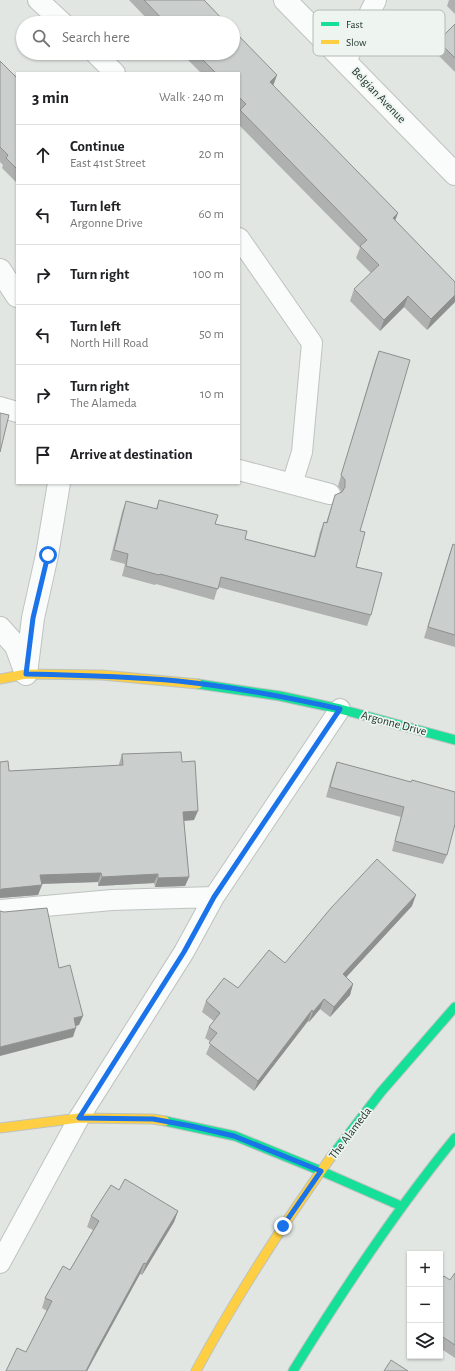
<!DOCTYPE html>
<meta charset="utf-8">
<style>
:root{--surface:#fff;--page:#f6f6f6;--text:#202124;--muted:#757577;--line:#e0e0e0}
body{margin:0;font-family:"Alegreya Sans",sans-serif;background:var(--page);color:var(--text)}
.controls{position:absolute;right:12px;bottom:12px;display:grid;overflow:hidden;border-radius:0px;box-shadow:0 1px 3px #0004}
.controls button{width:36px;height:36px;display:grid;place-items:center;padding:0;border:0;border-bottom:1px solid var(--line);background:var(--surface);color:var(--text);font:20px sans-serif}
.stop{position:absolute;width:12px;height:12px;margin:-9px;border:3px solid #1a73e8;border-radius:50%;background:#fff}
.stop.end{background:#1a73e8;border-color:#fff;box-shadow:0 1px 4px #0008}
.list{margin:0;padding:0;list-style:none}
h2{display:flex;justify-content:space-between;align-items:center;height:52px;margin:0;padding:0 16px;font-size:17px}
h2 small{font-size:13px;font-weight:400;color:var(--muted)}
.list li{display:grid;grid-template-columns:26px 1fr auto;gap:12px;align-items:center;box-sizing:border-box;height:60px;padding:0 16px;border-top:1px solid var(--line)}
.list b{display:block;font-size:15px;white-space:nowrap}
.list p{margin:0;font-size:13px;white-space:nowrap;color:var(--muted)}
.list em{font-size:13px;font-style:normal;color:var(--muted)}
.icon{flex:none;width:22px;height:22px;fill:none;stroke:currentColor;stroke-width:2;stroke-linecap:round;stroke-linejoin:round}
.map{position:relative;flex:none;width:455px;height:1371px;overflow:hidden}
.search{position:absolute;background:var(--surface);box-shadow:0 1px 3px #0004;left:16px;top:16px;width:224px;height:44px;display:flex;align-items:center;gap:10px;box-sizing:border-box;padding:0 14px;border-radius:22px;color:var(--muted);font-size:15px}
.panel{position:absolute;background:var(--surface);box-shadow:0 1px 3px #0004;left:16px;top:72px;width:224px;height:412px;border-radius:0px}
.map>svg:first-child{display:block}
</style>
<div class="map">
<svg width="455" height="1371" viewBox="0 0 455 1371">
<rect width="100%" height="100%" fill="#e1e6e3"/>
<g fill="none" stroke-linecap="round" stroke-linejoin="round">
<defs>
<path id="lane" d="M38,0L63,23
M95,53L115,73
M346,61L376,0
M239,238L312,343L302,452L292,484
M0,407L17,412
M239,470L330,494
M0,910L112,900L214,897
M0,1263L79,1118L184,952L214,897L340,709"/>
<path id="street" d="M285,0L455,174
M0,270L17,296
M0,628L16,646L25,671
M26,674L33,618L47,555L59,483"/>
<path id="fast" d="M198,684L280,696L340,709L455,740
M165,1121L235,1136L321,1171L401,1206
M331,1157L381,1092L455,1007
M293,1371C343,1290 395,1211 455,1138"/>
<path id="slow" d="M0,679L26,674L102,675L198,684
M0,1128L79,1118L153,1119L165,1121
M196,1371C236,1297 282,1226 331,1157"/>
</defs>
<use href="#lane" stroke="#bec3c0" stroke-width="22"/>
<use href="#street" stroke="#bec3c0" stroke-width="24"/>
<use href="#fast" stroke="#bdc3c0" stroke-width="11"/>
<use href="#slow" stroke="#bdc3c0" stroke-width="11"/>
<use href="#lane" stroke="#fafbfb" stroke-width="20"/>
<use href="#street" stroke="#fafbfb" stroke-width="22"/>
<use href="#fast" stroke="#16e098" stroke-width="9"/>
<use href="#slow" stroke="#ffcf43" stroke-width="9"/>
</g>
<path fill="#aeb1af" d="M129,0H204L226,23H151Z
M449,0H455V14L447,6Z
M455,24V72L434,51L438,41Z
M181,53H233L277,75L273,85L395,221L455,282V302L427,330L404,307L380,331L350,301L354,289L371,273L356,258L360,248L239,125V73H201Z
M0,61L17,78V183L2,168L3,165L0,162Z
M379,351L356,567L371,615L367,626L218,587L214,600L156,584L155,585L122,576L125,564L110,560L122,512L126,501L156,509L159,500L215,524L245,539L314,556L320,532L324,522L326,523L335,495L341,492V491L338,486L375,361Z
M453,544L455,545V647L424,638L449,555Z
M122,754L182,762L194,820L184,821L189,877L185,886L155,887L154,883L98,886V882L42,884L38,895L0,898V762L9,771L119,766V764Z
M337,762L411,782L447,855L443,864L392,851L401,817L326,797L333,772Z
M412,906L346,977L353,984L350,995L330,1017L320,1009L309,1022L308,1021L254,1091L206,1054L211,1042L205,1038L209,1027L214,1021L202,1012L206,1001L238,988L285,963Z
M119,1190L178,1211L174,1222L142,1275L140,1274L87,1371H6L26,1352L47,1311L42,1308L45,1298L70,1270L93,1230L87,1227L91,1216Z
M455,1273V1358L440,1348V1281L450,1280Z"/>
<path fill="#8d908f" d="M277,75L273,86L270,82Z
M398,213L394,224L393,218Z
M455,295V302L427,330L431,319Z
M408,296L404,307L380,331L384,320Z
M198,811L194,820L180,821L183,812Z
M101,873L98,882L36,884L40,875Z
M158,874L154,883L98,886L102,877Z
M189,877L185,886L155,887L158,878Z
M42,885L38,895L0,898V890L2,889Z
M416,895L412,906L339,985L343,974Z
M353,984L350,995L330,1017L334,1007Z
M324,999L320,1009L309,1022L313,1012Z
M312,1010L308,1021L254,1091L258,1081Z
M83,1016L79,1025L70,1028L74,1018Z
M76,1028L73,1037L0,1056V1047Z
M178,1211L174,1222L142,1275L146,1264Z
M144,1263L140,1274L87,1371H86L96,1351Z"/>
<path fill="#cacecc" stroke="#8d908f" d="M144,0H204L226,23H166Z
M455,24V58L438,41Z
M233,30L277,75L270,82L398,213L393,218L455,282V295L431,319L408,296L384,320L354,289L379,265L360,246L367,240L240,110L246,104L239,97V73H216L196,53H233Z
M0,61L17,78V169L6,158L8,155L0,147Z
M379,351L410,360L360,531L365,532L356,567L382,573L371,615L221,577L218,589L160,574L159,575L126,566L128,554L114,550L126,501L157,509L159,500L218,515L215,524L247,531L245,539L315,557L324,522L327,523L335,495L342,492L345,487V480L341,475Z
M0,413L9,415L0,452Z
M453,544L455,545V635L428,627Z
M181,752L182,762L195,761L198,811L183,812L189,877L158,878V874L102,877L101,873L40,875L42,885L2,889L0,890V762L8,761L9,771L123,765L122,754Z
M337,762L411,782L412,780L455,792V824L447,855L395,841L404,807L330,787Z
M377,859L416,895L343,974L353,984L334,1007L324,999L313,1012L312,1010L258,1081L209,1043L217,1033L209,1027L220,1013L206,1001L224,978L238,988L269,950L285,963L331,908Z
M47,908L59,968L70,965L83,1016L74,1018L76,1028L0,1047V911L4,912Z
M125,1179L178,1211L146,1264L144,1263L96,1351L86,1371H6L17,1348L26,1352L52,1301L45,1298L63,1266L70,1270L99,1221L91,1216L111,1185L119,1190Z
M455,1273V1345L440,1335V1281L444,1276L450,1280Z
M391,1360L408,1371H384Z"/>
<g fill="none" stroke-linecap="round" stroke-linejoin="round">
<path stroke="#1a73e8" stroke-width="5" d="M48,555L33,618L26,674C77,675 127,676 178,681C233,687 287,697 340,709L214,897L184,952L79,1118L153,1119L191,1126L234,1136L321,1171L283,1226"/>
</g>
<g text-anchor="middle" dominant-baseline="central" stroke-width="3.5" stroke-linejoin="round" paint-order="stroke">
<g font-size="12" fill="#22362e" stroke="#eef5f1">
<text transform="translate(379 95) rotate(46)">Belgian Avenue</text>
<text transform="translate(394 723) rotate(15)">Argonne Drive</text>
<text transform="translate(350 1133) rotate(-53)">The Alameda</text>
</g>
</g>
<rect x="313" y="10" width="132" height="46" rx="6" fill="#eef5f1" stroke="#b1bcb6" stroke-width="1"/>
<rect x="321" y="22" width="18" height="4" fill="#16e098"/>
<rect x="321" y="40" width="18" height="4" fill="#ffcf43"/>
<g font-size="11" fill="#22362e">
<text x="346" y="28">Fast</text>
<text x="346" y="46">Slow</text>
</g>
</svg>
<div class="controls">
<button>+</button>
<button>−</button>
<button><svg class="icon" aria-label="layers" viewBox="0 0 24 24"><path d="M12 4l9 5-9 5-9-5zM3 14l9 5 9-5"/></svg></button>
</div>
<div class="stop" style="left:48px;top:555px"></div>
<div class="stop end" style="left:283px;top:1226px"></div>
<div class="search"><svg class="icon" aria-label="search" viewBox="0 0 24 24"><circle cx="10" cy="10" r="6"/><path d="M15 15l6 6"/></svg>Search here</div>
<section class="panel">
<h2>3 min<small>Walk · 240 m</small></h2>
<ul class="list">
<li><svg class="icon" aria-label="ahead" viewBox="0 0 24 24"><path d="M12 20V5M6 11l6-6 6 6"/></svg><div><b>Continue</b><p>East 41st Street</p></div><em>20 m</em></li>
<li><svg class="icon" aria-label="left" viewBox="0 0 24 24"><path d="M17 20v-9H6M10 6l-5 5 5 5"/></svg><div><b>Turn left</b><p>Argonne Drive</p></div><em>60 m</em></li>
<li><svg class="icon" aria-label="right" viewBox="0 0 24 24"><path d="M7 20v-9h11M14 6l5 5-5 5"/></svg><div><b>Turn right</b></div><em>100 m</em></li>
<li><svg class="icon" aria-label="left" viewBox="0 0 24 24"><path d="M17 20v-9H6M10 6l-5 5 5 5"/></svg><div><b>Turn left</b><p>North Hill Road</p></div><em>50 m</em></li>
<li><svg class="icon" aria-label="right" viewBox="0 0 24 24"><path d="M7 20v-9h11M14 6l5 5-5 5"/></svg><div><b>Turn right</b><p>The Alameda</p></div><em>10 m</em></li>
<li><svg class="icon" aria-label="arrive" viewBox="0 0 24 24"><path d="M6 21V4h12l-3 4 3 4H6"/></svg><div><b>Arrive at destination</b></div></li>
</ul>
</section>
</div>
